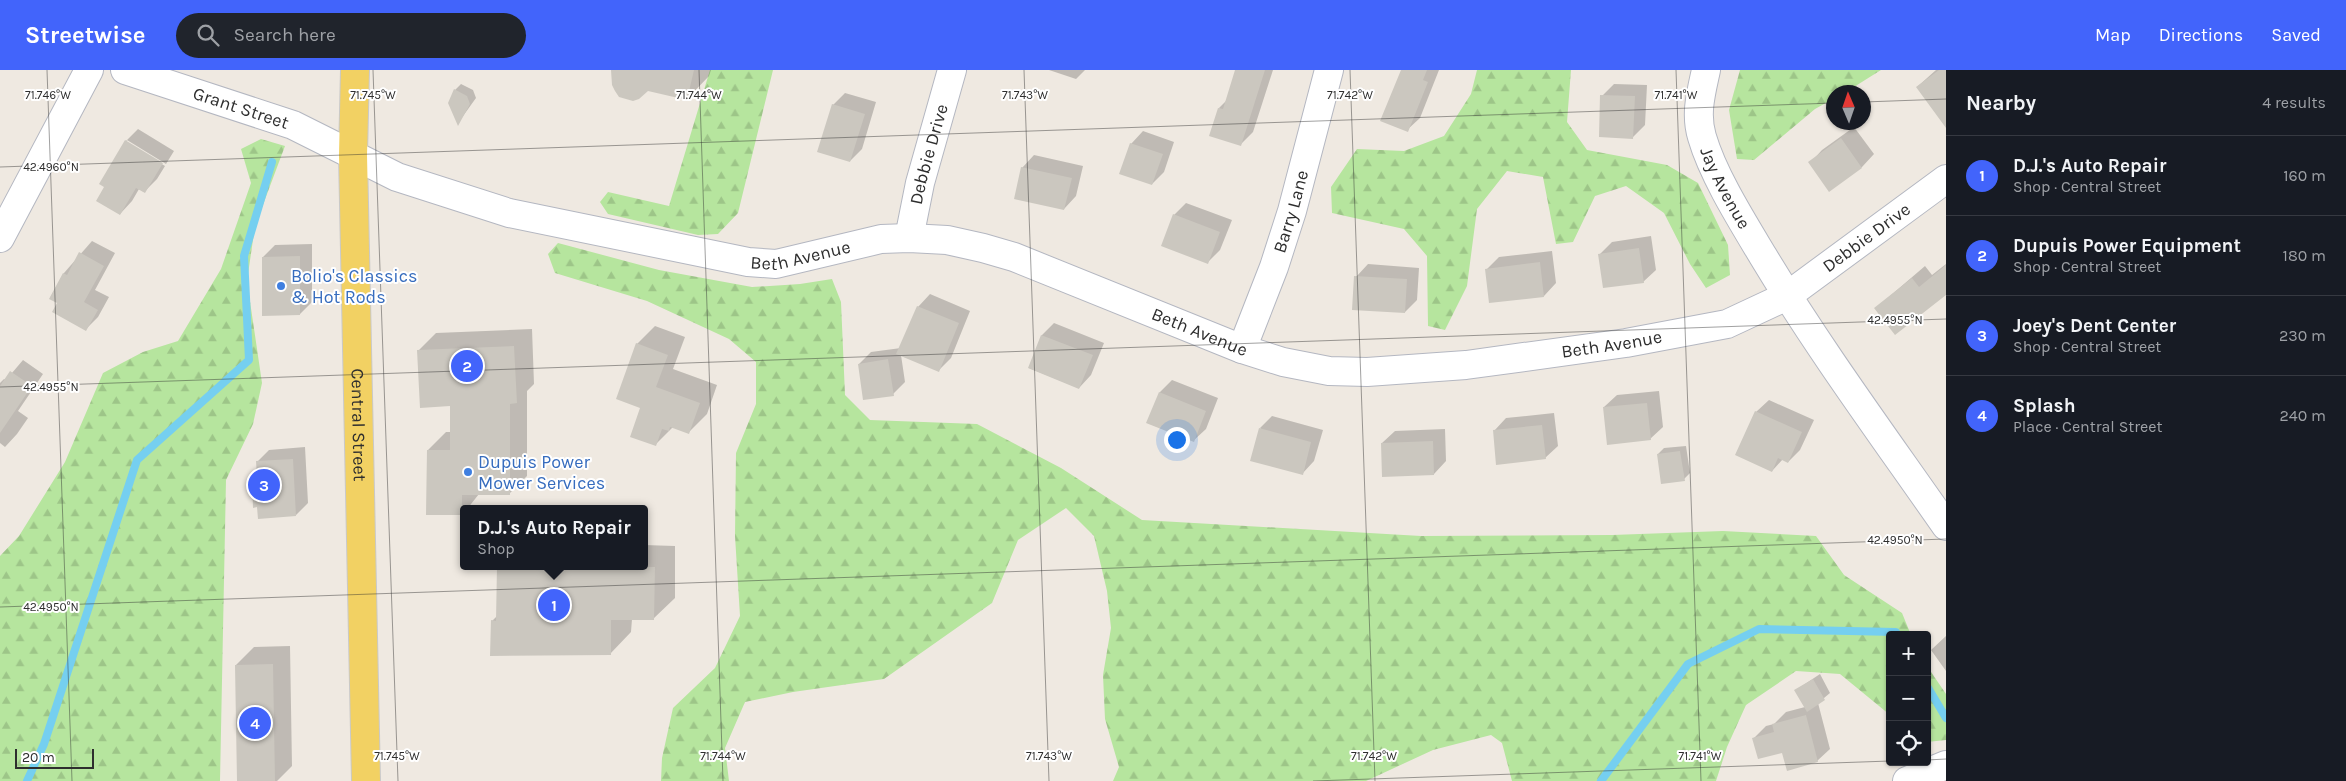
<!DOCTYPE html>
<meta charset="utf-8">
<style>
:root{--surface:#171b24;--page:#20242c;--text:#f1f3f6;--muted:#9ea1a6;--line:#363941;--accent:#4264fb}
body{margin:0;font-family:Karla,sans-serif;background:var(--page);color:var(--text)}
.controls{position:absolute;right:15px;bottom:15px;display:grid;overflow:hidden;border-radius:5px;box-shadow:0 1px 4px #0004}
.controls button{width:45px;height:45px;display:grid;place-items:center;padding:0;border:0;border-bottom:1px solid var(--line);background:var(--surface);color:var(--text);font:25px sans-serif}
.compass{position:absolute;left:1826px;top:15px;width:45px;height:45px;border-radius:50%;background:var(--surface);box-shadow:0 1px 4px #0004;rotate:358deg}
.scale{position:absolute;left:15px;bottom:12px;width:79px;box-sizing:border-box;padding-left:5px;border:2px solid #2e2e2e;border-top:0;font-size:14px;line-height:18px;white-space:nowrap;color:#2e2e2e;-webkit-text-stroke:4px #fff;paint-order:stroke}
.you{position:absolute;left:1176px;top:369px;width:18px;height:18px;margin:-12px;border:4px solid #fff;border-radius:50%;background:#1a73e8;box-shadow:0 0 0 8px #1a73e833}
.badge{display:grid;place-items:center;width:32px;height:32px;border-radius:50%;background:var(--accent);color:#fff;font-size:16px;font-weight:700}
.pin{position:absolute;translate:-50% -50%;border:2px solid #fff;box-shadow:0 1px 5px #0006}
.popup{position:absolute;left:460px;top:435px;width:188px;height:65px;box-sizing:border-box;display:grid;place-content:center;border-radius:5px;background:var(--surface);filter:drop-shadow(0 1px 4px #0005);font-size:16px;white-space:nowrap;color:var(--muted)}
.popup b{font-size:19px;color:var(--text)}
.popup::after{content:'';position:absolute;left:50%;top:100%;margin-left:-10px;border:10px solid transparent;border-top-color:var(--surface)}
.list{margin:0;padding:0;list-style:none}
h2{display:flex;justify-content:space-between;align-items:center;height:65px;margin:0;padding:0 20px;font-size:21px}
h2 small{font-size:16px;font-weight:400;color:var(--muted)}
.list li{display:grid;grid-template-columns:32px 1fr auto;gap:15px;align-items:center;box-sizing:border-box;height:80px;padding:0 20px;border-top:1px solid var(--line)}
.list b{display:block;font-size:19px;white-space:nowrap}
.list p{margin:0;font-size:16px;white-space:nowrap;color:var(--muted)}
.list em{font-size:16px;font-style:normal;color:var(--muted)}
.icon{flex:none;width:28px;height:28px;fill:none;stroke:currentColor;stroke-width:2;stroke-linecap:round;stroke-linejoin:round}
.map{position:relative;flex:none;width:1946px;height:711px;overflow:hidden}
header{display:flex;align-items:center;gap:30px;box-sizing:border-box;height:70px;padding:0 25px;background:var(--accent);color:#fff}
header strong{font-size:24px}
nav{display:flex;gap:28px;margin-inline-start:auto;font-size:18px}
.search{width:350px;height:45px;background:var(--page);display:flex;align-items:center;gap:12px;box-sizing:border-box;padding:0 18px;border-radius:28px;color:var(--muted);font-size:19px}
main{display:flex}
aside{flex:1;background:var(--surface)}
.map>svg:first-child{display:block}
</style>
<header>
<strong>Streetwise</strong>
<div class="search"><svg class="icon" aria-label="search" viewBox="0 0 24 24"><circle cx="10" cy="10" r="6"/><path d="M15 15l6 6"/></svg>Search here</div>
<nav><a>Map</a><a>Directions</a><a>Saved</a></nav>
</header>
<main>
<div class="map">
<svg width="1946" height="711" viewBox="0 0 1946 711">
<defs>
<pattern id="forest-firs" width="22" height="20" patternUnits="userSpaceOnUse" patternTransform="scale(1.25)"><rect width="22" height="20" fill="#b6e59e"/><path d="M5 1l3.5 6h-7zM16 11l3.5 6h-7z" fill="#9dc588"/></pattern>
</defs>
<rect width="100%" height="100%" fill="#efe9e1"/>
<path fill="url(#forest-firs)" d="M710,0H773L738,143L718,164L698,165L608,144L600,132L608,122L669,136Z
M1477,0H1571L1567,52L1587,80L1667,95L1698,113L1728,175L1730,205L1706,218L1690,194L1664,143L1626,116L1595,126L1573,172L1556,174L1543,107L1507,101L1477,139L1467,216L1445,260L1428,256L1427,186L1404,159L1332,143L1331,117L1357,79L1404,81L1444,66L1471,24Z
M1740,0H1881L1846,22H1834L1833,29L1815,39L1754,90L1737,89L1729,40Z
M261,69L285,76L255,156L247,211L262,313L253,354L226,410L220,711H0V486L19,466L65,392L103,303L143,282L178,271L221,199L251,113L241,79Z
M558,173L659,200L752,217L800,214L832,209L841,232L845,325L870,350L977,354L1061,398L1142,450L1421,466L1612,465L1723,461L1816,466L1844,505L1902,543L1911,565H1890V645L1840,604L1796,601L1746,635L1727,677L1716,711H1512L1502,673L1491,665L1433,680L1366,711H1113L1119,697L1105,649L1103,605L1111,558L1107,521L1094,466L1066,438L1018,470L992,533L884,609L793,622L745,632L725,678L729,711H661L662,688L673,638L715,598L740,546L735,466L736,383L756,334V292L729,269L647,231L555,203L548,184Z
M1927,596L1946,624V670L1927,672Z"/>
<path fill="#0003" d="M617,0H711L709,6L687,29L647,19Z
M1049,0H1085L1076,9Z
M1236,0H1273L1253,62L1241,74L1219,38L1227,30Z
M1402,0H1439L1420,48L1407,60Z
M1936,0H1946V33L1917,17Z
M461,14L473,20L476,28L458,53L455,20Z
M1614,14L1647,15L1645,55L1633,67L1602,26Z
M845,23L876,32L862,79L850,91L833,35Z
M1854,57L1874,84L1862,97L1829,120L1810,93L1822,80Z
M138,59L174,81L166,94L127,70V73L165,96L157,109L144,122L139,119L132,131L120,144L106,117L126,71Z
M1143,61L1174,72L1164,102L1152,114L1131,74Z
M1034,85L1083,96L1076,126L1064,139L1022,98Z
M1186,133L1232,150L1220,180L1208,192L1174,145Z
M1651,166L1656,200L1643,212L1600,184L1612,172Z
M92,171L115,183L95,220L109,227L98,247L86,259L59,233L50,228L64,203Z
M312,174V232L300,244L263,187L275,175Z
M1552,181L1556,213L1544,226L1487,199L1499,187Z
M1368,194L1419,198L1417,230L1405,242L1356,207Z
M1946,194V224L1876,238L1925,196L1932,205Z
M930,224L970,241L951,288L939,300L901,285L905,312L893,324L859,294L871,282L901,278L918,237Z
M1054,253L1104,273L1091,305L1079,318L1029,298L1042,265Z
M655,256L685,267L673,299L717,315L707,344L689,362L673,357L655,375L642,337L637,274Z
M532,259L534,314L527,321V406L509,424H479L467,439H464L462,444L428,380L446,362H452V335L418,281L436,263Z
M23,290L43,304L18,341L28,348L17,364L5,377L0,373V313L4,309L6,310Z
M1172,310L1218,328L1206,359L1193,371L1148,353L1160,322Z
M1659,321L1663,357L1650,369L1604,337L1617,325Z
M1769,330L1814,350L1800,380L1788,392L1783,389L1772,401L1756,342Z
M1554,343L1558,376L1545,388L1494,361L1506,348Z
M1272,346L1323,360L1314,391L1302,404L1260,358Z
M1445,359L1446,391L1434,404L1383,406L1382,373L1395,361Z
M1686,376L1690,403L1684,409L1658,384L1664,378Z
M305,377L308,433L296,445L253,408L258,403L257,392L269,380Z
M644,475L675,476V528L653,549H632L631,562L610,584L492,551L497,546L498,496H644Z
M1946,566V601L1931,580Z
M290,576L292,696L277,711H238L236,595L254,577Z
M1820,604L1830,623L1818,633L1830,679L1817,691L1783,681L1754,668L1766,656L1774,654L1786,642L1805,637L1796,620Z"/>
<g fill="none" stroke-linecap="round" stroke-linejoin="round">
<path stroke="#75cff0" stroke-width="8" d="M1927,616L1946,648
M27,711L44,674L137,390L249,290L244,186L272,92
M1601,711L1688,594L1759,559L1896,562L1897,565"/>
</g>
<path fill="#cbc7bf" d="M611,0H694L687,30L648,21L639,29L633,31L619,27L615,21L612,15Z
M1235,0H1265L1241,76L1209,66L1218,38L1223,39Z
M1401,0H1427L1423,10L1428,12L1408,62L1380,51Z
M1939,0H1946V58L1916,17Z
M454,19L467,26L470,34L458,56L448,33Z
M1600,25L1635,26L1633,69L1599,67Z
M832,34L865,44L850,92L817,82Z
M1841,68L1862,98L1829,122L1808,92Z
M125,70L163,93L145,123L136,118L120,145L96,131L104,117L99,114Z
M1130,73L1163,84L1152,115L1119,104Z
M1021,97L1072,108L1064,140L1014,129Z
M1173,144L1220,162L1208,194L1161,176Z
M1639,178L1644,213L1603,218L1598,184Z
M79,182L104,196L84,232L98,240L86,261L52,242L57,233L49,229L63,203L67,205Z
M300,186V245L262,246V187Z
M1540,192L1544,227L1489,233L1485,199Z
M1946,195V225L1895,265L1874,238L1912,208L1919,217Z
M1354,206L1407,209L1405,243L1352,240Z
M917,236L959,253L939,302L896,284Z
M1041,265L1093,285L1079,319L1028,298Z
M636,273L668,285L656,317L700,333L689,364L670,357L669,361L662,359L656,376L630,367L640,338L616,329Z
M514,276L517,333L510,334V425H462V445H426L427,380H450V336L420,338L417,280Z
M888,289L894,326L863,330L858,294Z
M10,301L32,316L0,363V316Z
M1159,322L1206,341L1194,372L1146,353Z
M1647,333L1651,370L1607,375L1603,337Z
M1755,341L1802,362L1788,393L1778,388L1772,402L1735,385Z
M1542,355L1546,389L1496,395L1493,360Z
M1259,358L1311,372L1303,405L1250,391Z
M1433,371L1434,405L1382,407L1381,373Z
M1680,381L1685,411L1661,414L1657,384Z
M293,389L296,446L258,449L257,437L253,438L252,407H257L256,391Z
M497,496L655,497L654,550H611V585L490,586L491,550L496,551Z
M273,594L275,711H237L235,595Z
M1813,609L1825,630L1807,642L1794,620Z
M1806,645L1818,692L1787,701L1782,683L1758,689L1752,668L1774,662L1772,654Z"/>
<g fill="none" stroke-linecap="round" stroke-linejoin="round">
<defs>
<g id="minor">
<path id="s1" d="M125,0L293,55L397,107L509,143L748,192L776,194L881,169L909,168L947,170L983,178L1014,187L1242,279L1283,292L1329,301L1367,302L1466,295L1626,273L1727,254L1787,226L1946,109"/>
<path id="s2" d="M1706,0C1701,23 1695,44 1702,67C1713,105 1742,151 1763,186C1819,279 1884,367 1946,456"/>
<path d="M0,168L89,0"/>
<path id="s3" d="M909,168L920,113L952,0"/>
<path id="s4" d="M1242,279L1274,197L1292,141L1329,0"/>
<path d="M1907,711L1946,695"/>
</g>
<g id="major">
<path id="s5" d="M355,0L353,85L366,711"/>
</g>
</defs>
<use href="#minor" stroke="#b4b7c1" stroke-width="30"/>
<use href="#major" stroke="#c9c9c9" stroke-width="30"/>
<use href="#minor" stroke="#fff" stroke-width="28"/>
<use href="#major" stroke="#f2d163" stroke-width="28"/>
</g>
<path fill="none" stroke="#2e2e2e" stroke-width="1" stroke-opacity="0.45" d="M47,0L72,711M373,0L398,711M699,0L723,711M1024,0L1049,711M1350,0L1375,711M1676,0L1701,711M1864,32L1946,29M0,97L1834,33M0,317L1946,249M0,537L1946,469M1927,690L1946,689M1313,711L1890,691"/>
<g fill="#3f7fe0" stroke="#fff" stroke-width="2">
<circle cx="281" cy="216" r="5"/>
<circle cx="468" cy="402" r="5"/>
</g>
<g text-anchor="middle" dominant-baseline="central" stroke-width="4" stroke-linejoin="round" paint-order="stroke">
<g font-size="18" fill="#2e2e2e" stroke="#fff">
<text stroke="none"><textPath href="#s1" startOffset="122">Grant Street</textPath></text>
<text stroke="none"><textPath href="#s3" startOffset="86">Debbie Drive</textPath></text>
<text stroke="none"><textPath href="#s2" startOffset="124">Jay Avenue</textPath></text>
<text stroke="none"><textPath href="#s4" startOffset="146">Barry Lane</textPath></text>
<text stroke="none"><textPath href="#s1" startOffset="1828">Debbie Drive</textPath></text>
<text stroke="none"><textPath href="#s1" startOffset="708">Beth Avenue</textPath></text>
<text stroke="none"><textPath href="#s1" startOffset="1126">Beth Avenue</textPath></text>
<text stroke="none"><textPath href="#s1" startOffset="1546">Beth Avenue</textPath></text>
<text stroke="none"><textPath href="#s5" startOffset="355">Central Street</textPath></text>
</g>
<g font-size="18" fill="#366cbe" stroke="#fff" text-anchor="start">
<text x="291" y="206">Bolio's Classics<tspan x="291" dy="21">&amp; Hot Rods</tspan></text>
<text x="478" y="392">Dupuis Power<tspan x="478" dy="21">Mower Services</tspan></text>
</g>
</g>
<g font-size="12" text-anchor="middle" fill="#2e2e2e" stroke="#fff" stroke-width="4" stroke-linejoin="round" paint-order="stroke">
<text x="48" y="29">71.746°W</text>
<text x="373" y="29">71.745°W</text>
<text x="699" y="29">71.744°W</text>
<text x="1025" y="29">71.743°W</text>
<text x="1350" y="29">71.742°W</text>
<text x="1676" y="29">71.741°W</text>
<text x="51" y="101">42.4960°N</text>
<text x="1895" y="254">42.4955°N</text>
<text x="51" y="321">42.4955°N</text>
<text x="1895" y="474">42.4950°N</text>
<text x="51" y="541">42.4950°N</text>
<text x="397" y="690">71.745°W</text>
<text x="723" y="690">71.744°W</text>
<text x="1049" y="690">71.743°W</text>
<text x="1374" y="690">71.742°W</text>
<text x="1700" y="690">71.741°W</text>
</g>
</svg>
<div class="controls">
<button>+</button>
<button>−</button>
<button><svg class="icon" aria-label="locate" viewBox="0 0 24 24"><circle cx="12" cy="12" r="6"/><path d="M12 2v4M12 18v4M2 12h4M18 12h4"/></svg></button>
</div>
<svg class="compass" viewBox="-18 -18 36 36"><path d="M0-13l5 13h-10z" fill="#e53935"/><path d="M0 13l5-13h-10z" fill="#9ea1a6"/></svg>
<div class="scale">20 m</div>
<div class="you"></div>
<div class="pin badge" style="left:554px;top:535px">1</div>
<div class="popup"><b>D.J.'s Auto Repair</b>Shop</div>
<div class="pin badge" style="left:467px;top:296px">2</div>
<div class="pin badge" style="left:264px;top:415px">3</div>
<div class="pin badge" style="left:255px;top:653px">4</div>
</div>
<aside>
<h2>Nearby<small>4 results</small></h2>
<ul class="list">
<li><span class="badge">1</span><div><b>D.J.'s Auto Repair</b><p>Shop · Central Street</p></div><em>160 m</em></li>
<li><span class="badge">2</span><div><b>Dupuis Power Equipment</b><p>Shop · Central Street</p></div><em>180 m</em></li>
<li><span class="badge">3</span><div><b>Joey's Dent Center</b><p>Shop · Central Street</p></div><em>230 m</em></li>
<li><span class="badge">4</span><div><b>Splash</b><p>Place · Central Street</p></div><em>240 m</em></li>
</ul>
</aside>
</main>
